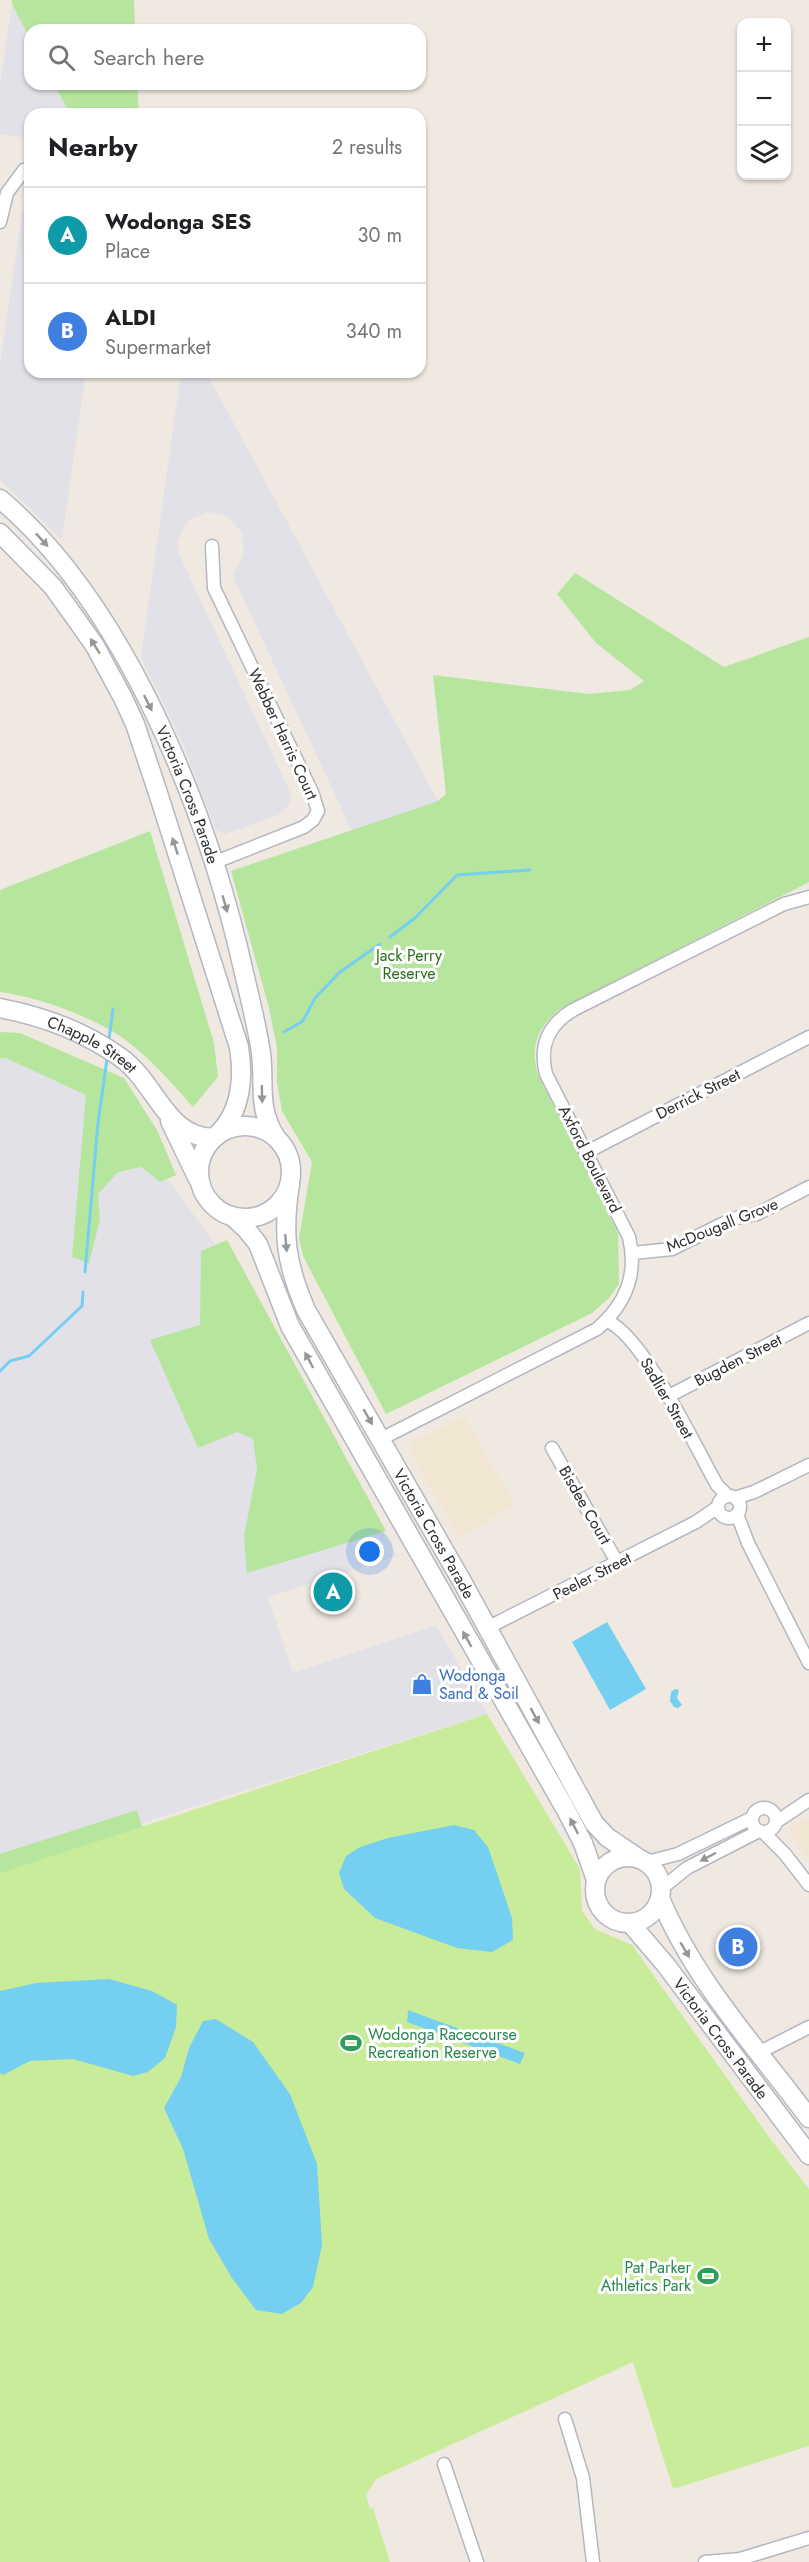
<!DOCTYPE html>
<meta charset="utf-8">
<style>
:root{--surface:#fff;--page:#f2f2f2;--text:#202124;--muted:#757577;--line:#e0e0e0;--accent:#ea580c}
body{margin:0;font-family:Jost,sans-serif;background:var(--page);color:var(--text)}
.controls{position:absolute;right:18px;top:18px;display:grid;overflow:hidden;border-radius:12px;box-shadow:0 2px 4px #0004}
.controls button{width:54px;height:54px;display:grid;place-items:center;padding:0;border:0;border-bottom:2px solid var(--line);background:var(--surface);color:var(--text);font:30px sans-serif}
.you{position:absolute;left:370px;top:1552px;width:21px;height:21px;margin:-15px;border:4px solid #fff;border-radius:50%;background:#1a73e8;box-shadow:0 0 0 9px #1a73e833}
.badge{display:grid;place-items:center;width:39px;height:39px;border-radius:50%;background:var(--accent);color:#fff;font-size:20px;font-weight:700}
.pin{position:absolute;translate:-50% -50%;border:3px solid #fff;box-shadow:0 2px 6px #0006}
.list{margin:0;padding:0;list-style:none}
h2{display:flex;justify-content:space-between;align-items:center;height:78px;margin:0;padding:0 24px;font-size:26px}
h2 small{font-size:20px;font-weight:400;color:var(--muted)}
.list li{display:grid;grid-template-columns:39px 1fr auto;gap:18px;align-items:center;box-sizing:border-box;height:96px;padding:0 24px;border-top:2px solid var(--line)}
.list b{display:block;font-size:22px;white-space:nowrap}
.list p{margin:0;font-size:20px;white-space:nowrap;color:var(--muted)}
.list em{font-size:20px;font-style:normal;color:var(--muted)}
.icon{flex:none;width:33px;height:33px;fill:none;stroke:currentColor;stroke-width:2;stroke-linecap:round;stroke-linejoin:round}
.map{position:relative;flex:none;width:809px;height:2562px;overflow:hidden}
.search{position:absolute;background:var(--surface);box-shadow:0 2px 4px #0004;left:24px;top:24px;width:402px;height:66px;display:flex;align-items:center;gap:15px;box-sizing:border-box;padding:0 21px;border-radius:18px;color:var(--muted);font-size:22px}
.panel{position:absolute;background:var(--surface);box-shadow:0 2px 4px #0004;left:24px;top:108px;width:402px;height:270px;border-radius:18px}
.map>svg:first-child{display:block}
</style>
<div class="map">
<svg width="809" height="2562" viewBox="0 0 809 2562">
<rect width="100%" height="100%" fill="#efe9e1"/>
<path fill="#e3e1e8" d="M12,4L30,39V84H54L70,114H30V138L0,134V84Z
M30,205V372H86L62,540L0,480V364L22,213Z
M181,372H206L438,801L352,831L235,581L233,573L244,555L242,533L229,517L208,512L191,519L185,525L178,542V552L290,792V802L285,810L278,815L225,834L216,830L183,744L141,657Z
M0,1044L97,1081L222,1254L397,1556L268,1597L293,1673L436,1625L487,1714L0,1868Z"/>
<path fill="#f0e6d1" d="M464,1416L515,1505L459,1537L409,1449L411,1443Z
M809,1818V1858L790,1834L792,1826Z"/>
<path fill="#b6e59e" d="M12,0H134L135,30H30V39L12,4Z
M54,84H137L139,114H70Z
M575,573L724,667L809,637V882L560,1009C537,1028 530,1046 538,1075L618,1233L619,1284L610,1297L592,1313L386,1414L303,1256L299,1238L312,1162L282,1111L277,1082V1048L269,1008L231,871L438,801L446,794L433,675L589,694L630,690L644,681L596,643L557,594Z
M150,831L214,1043L218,1077L193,1107C171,1082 146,1053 117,1034C82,1013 40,998 0,992V890Z
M0,1032L20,1033L124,1078L157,1130L176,1175L160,1182L141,1167L118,1172L98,1194L100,1220L89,1263L72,1257L86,1095L6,1058H0Z
M227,1240L386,1531L247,1573L244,1536L257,1469L253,1439L237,1432L198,1448L150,1340L200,1325L201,1251Z
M137,1810L144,1833L0,1879V1854Z"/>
<path fill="#c9ec9a" d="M487,1714L580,1869L582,1911L595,1929L632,1945L772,2141L809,2189V2446L673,2489L633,2362L376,2479L366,2495L370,2509L373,2508L390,2562H0V1873Z"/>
<path fill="#75cff0" d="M607,1622L646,1689L610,1710L572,1642Z
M675,1689L679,1690L677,1698L682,1705L678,1708L674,1707L670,1701L671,1692Z
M454,1825L474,1830L488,1847L512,1918L513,1940L492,1952L457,1948L375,1918L344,1889L339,1873L346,1856L360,1847L388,1838Z
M109,1979L152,1991L177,2005L176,2027L165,2058L148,2072L133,2076L73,2059L30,2061L3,2075L0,2073V1991L36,1983Z
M408,2010L525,2053L520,2064L407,2022Z
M216,2019L253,2042L290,2094L317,2164L322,2245L313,2287L301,2303L282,2314L256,2310L232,2278L209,2239L183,2149L164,2108L181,2077L189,2048L203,2021Z"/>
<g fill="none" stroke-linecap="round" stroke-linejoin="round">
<path stroke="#75cff0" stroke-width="3" d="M390,937L415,918L457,875L530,870
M284,1032L303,1021L315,998L340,972L380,944
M109,1039L113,1009
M85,1272L98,1123L107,1059
M0,1371L10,1361L29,1356L82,1306L83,1292"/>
<defs>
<path id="street" d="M0,222L7,193L24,170
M212,546L214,588L312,792L318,811L313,820L304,827L213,863
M587,1152L809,1037
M633,1253L672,1249L732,1219L757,1214L809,1187
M607,1321C643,1335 696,1448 717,1485L728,1496
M667,1397L809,1323
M381,1439L597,1329C626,1304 638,1275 629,1237L546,1074C539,1046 548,1025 573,1010L784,904L809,897
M552,1448L617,1562
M718 1507a11 11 0 1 1 22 0a11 11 0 1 1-22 0Z
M735,1498L754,1492L809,1465
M737,1514L748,1543L809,1663
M487,1628L696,1522L718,1507
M752 1820a12 12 0 1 1 24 0a12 12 0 1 1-24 0Z
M776,1822L809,1800
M763,1832L785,1854L809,1885
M647,1862L678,1854L752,1818
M661,1889L687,1868L759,1831
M760,2052L809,2027
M565,2419L583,2478L593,2562
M444,2464L477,2562
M705,2562L740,2559L809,2538"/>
<g id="secondary">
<path id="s1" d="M0,499C126,605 209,815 244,973C250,999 257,1026 261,1053C265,1085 257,1106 275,1136"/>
<path d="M0,533L53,587L76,619L95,646L123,698L135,724L158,793L239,1047C244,1079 241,1113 216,1136"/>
<path id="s2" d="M0,1008C42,1016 85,1032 120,1057C156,1082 166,1138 214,1138"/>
<path d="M170,1121L198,1179"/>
<circle cx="245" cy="1172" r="46"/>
<path id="s3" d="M290,1184C282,1234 286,1264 306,1310L464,1585L594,1823L607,1837L638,1858"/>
<path d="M232,1216L246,1229L258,1244L290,1326L566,1810L583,1843L596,1880"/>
<circle cx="628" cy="1890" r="33"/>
<path d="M660,1898C694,1980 756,2047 809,2118"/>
<path id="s4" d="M630,1923L665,1964L809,2155"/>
</g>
</defs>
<use href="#street" stroke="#b4b7c1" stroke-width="15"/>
<use href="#secondary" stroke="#b4b7c1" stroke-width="21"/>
<use href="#street" stroke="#fff" stroke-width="12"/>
<use href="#secondary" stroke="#fff" stroke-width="18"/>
</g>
<defs><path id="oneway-solid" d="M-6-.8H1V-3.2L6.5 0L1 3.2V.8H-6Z" transform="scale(1.5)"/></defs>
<g fill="#969696">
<use href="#oneway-solid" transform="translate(42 540) rotate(47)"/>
<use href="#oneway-solid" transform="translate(95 646) rotate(-122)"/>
<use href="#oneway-solid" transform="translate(148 703) rotate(63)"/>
<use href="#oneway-solid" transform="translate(175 846) rotate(-108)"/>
<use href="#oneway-solid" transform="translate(225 904) rotate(74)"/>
<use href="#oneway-solid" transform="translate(262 1094) rotate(89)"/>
<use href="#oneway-solid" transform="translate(286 1243) rotate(85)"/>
<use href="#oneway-solid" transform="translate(309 1360) rotate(-118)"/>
<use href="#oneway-solid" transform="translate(368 1417) rotate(60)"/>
<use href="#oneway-solid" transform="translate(467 1639) rotate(-119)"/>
<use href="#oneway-solid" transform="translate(535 1716) rotate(61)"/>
<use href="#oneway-solid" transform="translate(574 1826) rotate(-117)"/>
<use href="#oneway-solid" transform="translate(708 1857) rotate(152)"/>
<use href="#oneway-solid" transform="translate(685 1950) rotate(59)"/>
</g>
<defs>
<symbol id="shop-bare" viewBox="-9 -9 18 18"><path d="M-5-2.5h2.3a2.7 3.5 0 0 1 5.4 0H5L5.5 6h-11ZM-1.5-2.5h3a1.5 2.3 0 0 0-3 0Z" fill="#3f7fe0" stroke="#fff" stroke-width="2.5" paint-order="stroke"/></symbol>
<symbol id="stadium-bare" viewBox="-9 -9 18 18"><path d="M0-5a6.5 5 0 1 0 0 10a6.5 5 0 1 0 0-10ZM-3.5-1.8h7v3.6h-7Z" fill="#2e9e5b" stroke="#fff" stroke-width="2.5" paint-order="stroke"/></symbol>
</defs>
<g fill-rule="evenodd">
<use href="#shop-bare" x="407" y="1669" width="30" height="30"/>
<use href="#stadium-bare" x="336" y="2028" width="30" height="30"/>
<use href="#stadium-bare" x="693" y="2261" width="30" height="30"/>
</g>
<g text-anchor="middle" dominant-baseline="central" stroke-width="6" stroke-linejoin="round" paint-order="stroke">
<g font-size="16" fill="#2e2e2e" stroke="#fff">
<text transform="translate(283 734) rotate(65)">Webber Harris Court</text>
<text stroke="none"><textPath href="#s1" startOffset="354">Victoria Cross Parade</textPath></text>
<text stroke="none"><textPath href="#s2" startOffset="100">Chapple Street</textPath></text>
<text transform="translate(698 1094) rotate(-27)">Derrick Street</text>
<text transform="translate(590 1159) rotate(63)">Axford Boulevard</text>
<text transform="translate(722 1225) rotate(-22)">McDougall Grove</text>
<text transform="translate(738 1360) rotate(-27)">Bugden Street</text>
<text transform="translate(667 1398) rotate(60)">Sadlier Street</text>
<text transform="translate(585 1505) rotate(60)">Bisdee Court</text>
<text stroke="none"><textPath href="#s3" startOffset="387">Victoria Cross Parade</textPath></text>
<text transform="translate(592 1576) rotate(-27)">Peeler Street</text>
<text stroke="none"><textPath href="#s4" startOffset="147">Victoria Cross Parade</textPath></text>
</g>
<g font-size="16" fill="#2c6e1b" stroke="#fff">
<text x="409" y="955">Jack Perry<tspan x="409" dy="18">Reserve</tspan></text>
</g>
<g font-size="16" fill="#366cbe" stroke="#fff" text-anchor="start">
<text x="439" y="1675">Wodonga<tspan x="439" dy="18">Sand &amp; Soil</tspan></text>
</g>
<g font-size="16" fill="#27864d" stroke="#fff" text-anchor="start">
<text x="368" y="2034">Wodonga Racecourse<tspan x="368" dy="18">Recreation Reserve</tspan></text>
<text x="691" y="2267" text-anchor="end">Pat Parker<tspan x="691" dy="18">Athletics Park</tspan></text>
</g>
</g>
</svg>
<div class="controls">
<button>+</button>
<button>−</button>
<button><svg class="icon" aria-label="layers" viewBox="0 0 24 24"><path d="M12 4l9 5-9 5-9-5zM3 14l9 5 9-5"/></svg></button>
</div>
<div class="you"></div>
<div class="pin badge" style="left:333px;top:1592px;background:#0f9aa8">A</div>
<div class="pin badge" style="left:738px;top:1947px;background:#3f7fe0">B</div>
<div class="search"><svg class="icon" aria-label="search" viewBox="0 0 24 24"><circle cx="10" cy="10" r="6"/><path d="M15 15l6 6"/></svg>Search here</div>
<section class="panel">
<h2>Nearby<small>2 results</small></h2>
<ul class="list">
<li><span class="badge" style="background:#0f9aa8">A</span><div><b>Wodonga SES</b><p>Place</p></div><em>30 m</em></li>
<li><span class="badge" style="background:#3f7fe0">B</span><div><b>ALDI</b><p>Supermarket</p></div><em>340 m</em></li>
</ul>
</section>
</div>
